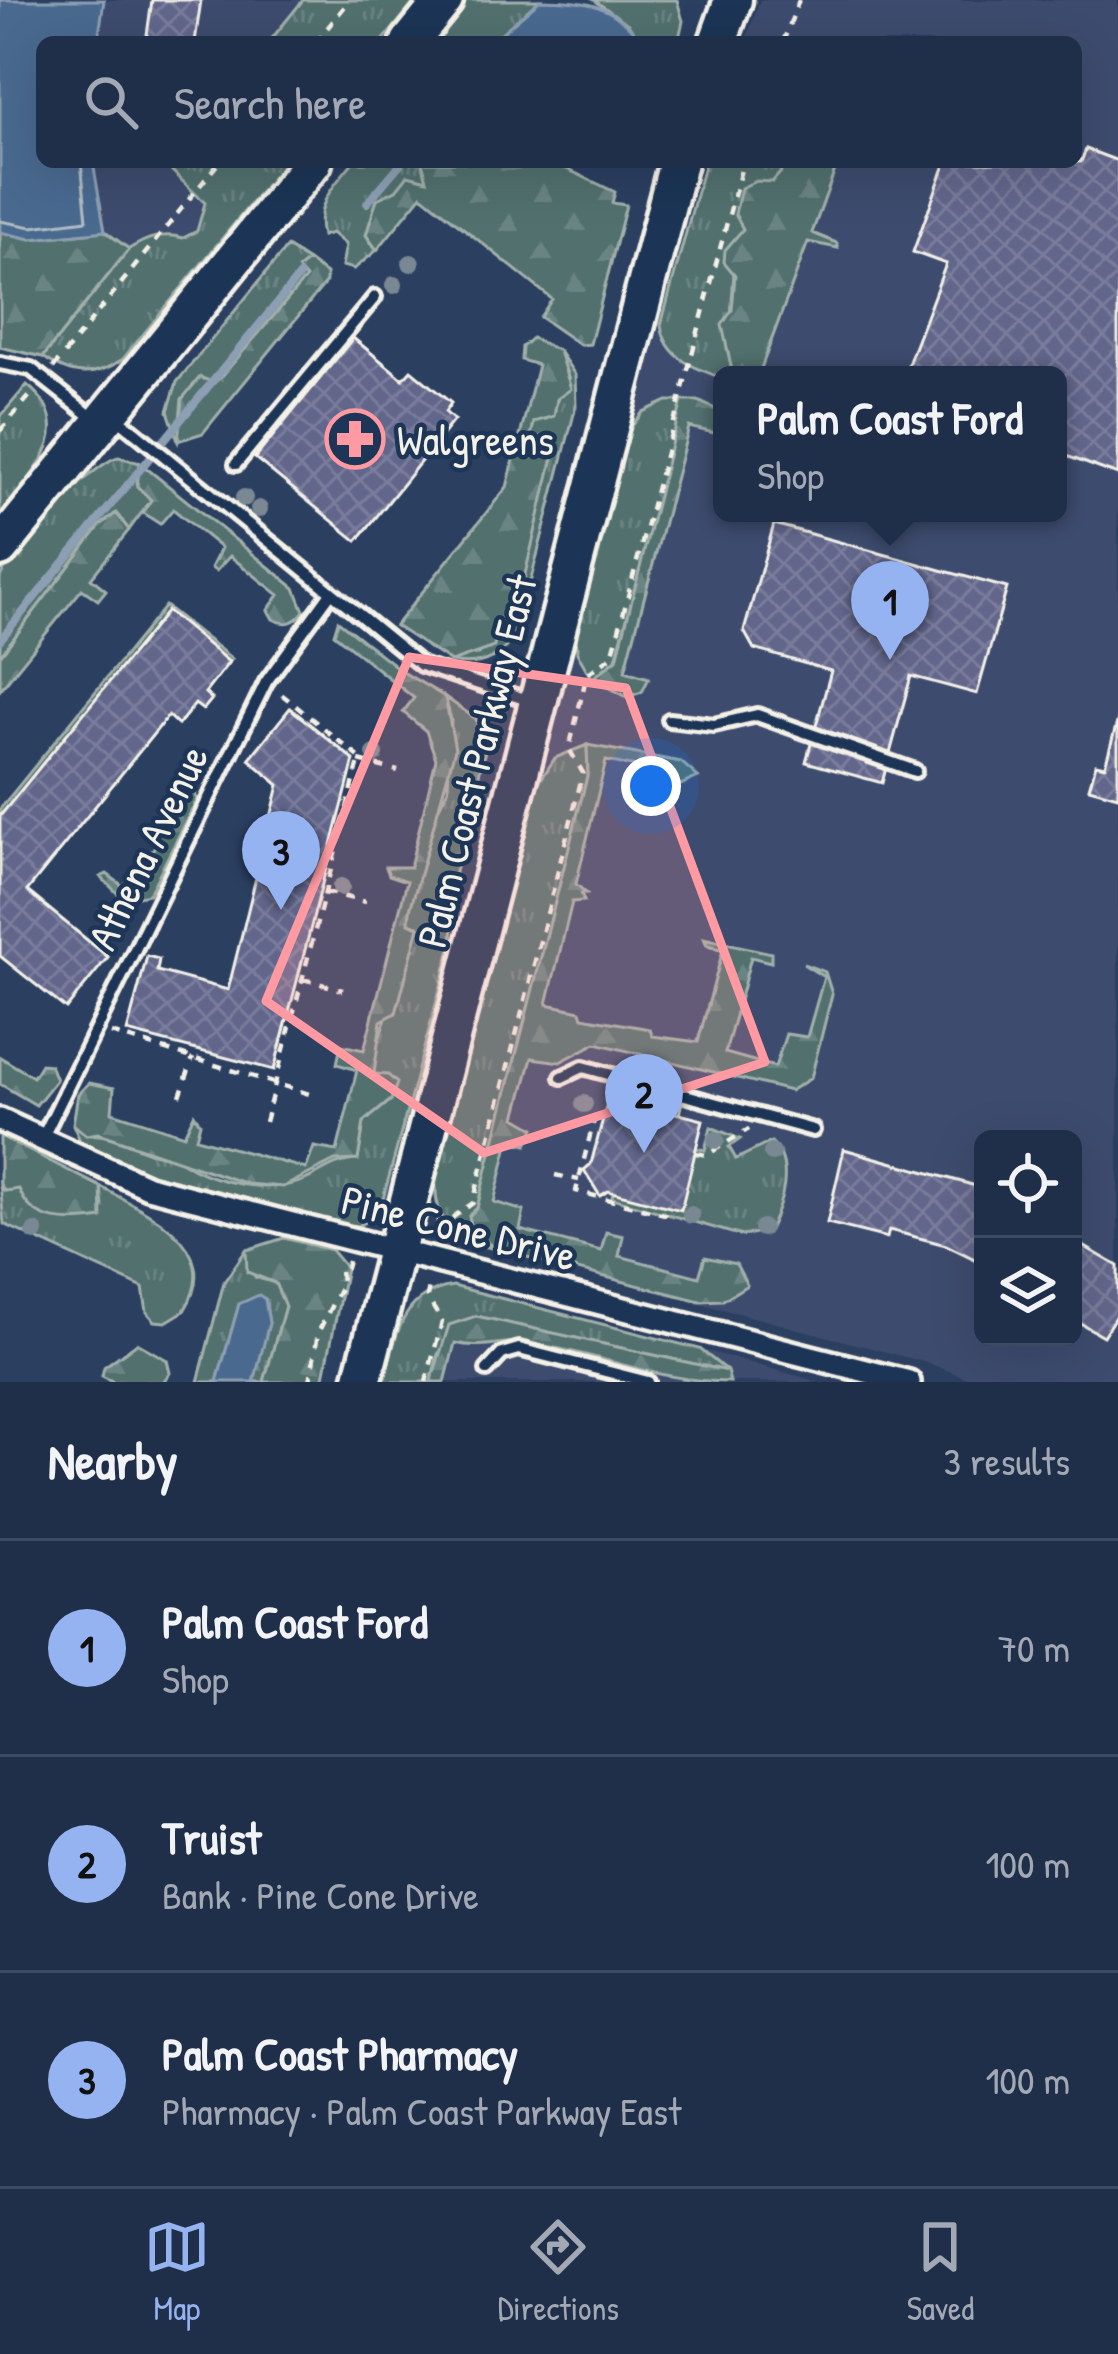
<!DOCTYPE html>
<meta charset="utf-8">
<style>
:root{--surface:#202f49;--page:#283750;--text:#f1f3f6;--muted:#a2a9b4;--line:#3d4a61;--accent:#95b2f1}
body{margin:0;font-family:"Patrick Hand",sans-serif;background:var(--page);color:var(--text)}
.controls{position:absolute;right:36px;bottom:36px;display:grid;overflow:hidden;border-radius:18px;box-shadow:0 12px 48px #0002}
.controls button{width:108px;height:108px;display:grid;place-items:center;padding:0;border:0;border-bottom:3px solid var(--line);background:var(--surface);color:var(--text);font:60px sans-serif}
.you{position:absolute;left:651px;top:786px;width:42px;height:42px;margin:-30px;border:9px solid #fff;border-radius:50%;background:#1a73e8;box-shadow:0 0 0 18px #1a73e833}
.badge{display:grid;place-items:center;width:78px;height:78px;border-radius:50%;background:var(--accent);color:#111;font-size:39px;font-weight:700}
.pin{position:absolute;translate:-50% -99px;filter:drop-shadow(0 3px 6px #0008)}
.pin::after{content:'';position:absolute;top:63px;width:42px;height:36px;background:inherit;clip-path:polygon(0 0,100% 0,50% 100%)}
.popup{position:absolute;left:713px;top:366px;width:354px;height:156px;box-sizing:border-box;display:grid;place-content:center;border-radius:18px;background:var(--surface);filter:drop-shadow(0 3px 9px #0005);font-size:39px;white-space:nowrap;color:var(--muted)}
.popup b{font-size:45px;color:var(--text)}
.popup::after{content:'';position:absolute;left:50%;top:100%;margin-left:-24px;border:24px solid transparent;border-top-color:var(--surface)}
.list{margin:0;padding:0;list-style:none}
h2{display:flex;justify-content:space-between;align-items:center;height:156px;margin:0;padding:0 48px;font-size:51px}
h2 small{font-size:39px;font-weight:400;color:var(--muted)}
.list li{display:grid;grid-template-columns:78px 1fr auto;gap:36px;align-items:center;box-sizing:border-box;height:216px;padding:0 48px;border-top:3px solid var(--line)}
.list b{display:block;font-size:45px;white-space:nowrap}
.list p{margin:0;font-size:39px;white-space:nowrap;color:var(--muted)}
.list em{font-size:39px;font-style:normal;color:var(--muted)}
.icon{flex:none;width:66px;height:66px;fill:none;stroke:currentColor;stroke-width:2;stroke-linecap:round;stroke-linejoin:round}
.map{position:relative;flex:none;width:1118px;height:1382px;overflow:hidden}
.search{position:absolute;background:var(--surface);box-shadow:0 12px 48px #0002;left:36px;right:36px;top:36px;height:132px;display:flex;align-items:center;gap:30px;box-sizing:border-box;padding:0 42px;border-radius:18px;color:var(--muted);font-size:45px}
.sheet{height:804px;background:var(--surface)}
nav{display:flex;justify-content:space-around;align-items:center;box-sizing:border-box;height:168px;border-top:3px solid var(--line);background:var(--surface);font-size:33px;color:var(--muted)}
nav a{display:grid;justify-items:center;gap:6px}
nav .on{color:var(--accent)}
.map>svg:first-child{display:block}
</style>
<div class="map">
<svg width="1118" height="1382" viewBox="0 0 1118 1382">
<defs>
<pattern id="grass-tufts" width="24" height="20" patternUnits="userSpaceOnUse" patternTransform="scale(3)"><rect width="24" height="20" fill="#516f6e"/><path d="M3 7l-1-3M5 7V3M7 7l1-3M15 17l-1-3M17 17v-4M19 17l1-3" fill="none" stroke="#6b8483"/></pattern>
<pattern id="forest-firs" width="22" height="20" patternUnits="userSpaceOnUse" patternTransform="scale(3)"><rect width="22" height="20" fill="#516f6e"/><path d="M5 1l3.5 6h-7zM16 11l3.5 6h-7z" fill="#6b8483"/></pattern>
<pattern id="building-cross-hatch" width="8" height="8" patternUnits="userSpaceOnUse" patternTransform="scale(3)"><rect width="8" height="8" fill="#62668b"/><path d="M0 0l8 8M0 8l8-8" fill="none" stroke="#797c9b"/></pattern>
</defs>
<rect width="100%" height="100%" fill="#2b3f61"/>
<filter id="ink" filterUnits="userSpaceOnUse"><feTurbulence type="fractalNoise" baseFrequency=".00833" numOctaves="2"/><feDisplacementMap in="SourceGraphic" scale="24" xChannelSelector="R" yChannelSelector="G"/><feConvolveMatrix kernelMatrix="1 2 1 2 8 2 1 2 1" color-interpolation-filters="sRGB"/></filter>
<g filter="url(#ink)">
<path fill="#3c4b6e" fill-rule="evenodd" d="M104,0H416L382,42H98Z
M760,0H1118V1382H977L928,1363L474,1244L448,1228L435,1202L437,1172L582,607L705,162H1076V42H745ZM722,375H1058V513H722ZM983,1139H1073V1337H983Z
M93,162H285L180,292L105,231Z
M453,1286L700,1349L820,1382H384L408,1308L427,1292Z"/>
<path fill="url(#grass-tufts)" stroke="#a2b0ab" stroke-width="3" d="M303,0H416L382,42H269Z
M467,0H540L491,42H433Z
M594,0H677L683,21L678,42H642L628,24Z
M172,162H285L123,359C93,379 72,377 43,357L129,249C147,238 163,232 183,238L197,231L205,203L168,167Z
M353,162H422L429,173L427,181C395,191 370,203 369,240L377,250L354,269L342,266L346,245L332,233L322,236C314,205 334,185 353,162Z
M705,162H778L782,171L736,240L729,350L732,375L722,378C694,368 666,358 661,325Z
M287,247L308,261L299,269L306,278L183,422L178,441L168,411L177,382Z
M559,351L575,375L576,406L519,625C508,655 482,669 451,662L460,655L478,654L513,603L553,457L531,437L534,421L547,419L569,379Z
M27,385C82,429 32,474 0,514V417Z
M667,401H682L680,420L616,659L592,679L577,653L576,631L631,427L643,412Z
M119,457L140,463L137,486L151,500L129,530L116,514L100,526L0,656C0,633 0,600 0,578C7,555 95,460 119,457Z
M165,606L232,659L229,662L167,611L0,816V809Z
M445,697L476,719L485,750L455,872L452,945L379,1214L358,1226H339L143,1174L83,1147L73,1125L86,1135C113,1130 146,1158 176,1157C205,1181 269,1196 305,1180C325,1171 334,1161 358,1160L364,1122L391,1100L374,1074L372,1059L418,926L408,924L410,910L429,827L448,789L451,720Z
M587,745L588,773L477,1208L469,1216L472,1229L495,1249C452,1239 430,1218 437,1172L536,787L555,758Z
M711,1127L740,1139L729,1147L736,1159L771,1142C795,1163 782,1204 769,1230L742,1236L612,1198L613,1192L696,1148L705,1150Z
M0,1184L5,1191L19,1189L59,1216L103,1207L101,1187C147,1213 226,1245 184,1311L166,1322L155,1321L147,1312L143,1288L4,1224Z
M246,1250L255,1277L275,1283L285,1306L264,1382H254L269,1323L265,1299L239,1304L217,1382H198L224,1282Z
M453,1286L700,1349L727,1371L476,1316L438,1354L431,1382H384C396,1337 400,1294 453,1286Z"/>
<path fill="url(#forest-firs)" stroke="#a2b0ab" stroke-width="3" d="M422,162H552L615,192L612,203L626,205L590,344L580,345L540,317L552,299L422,195L377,250L366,235L377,199L396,190L408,175L427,180Z
M778,162H838L812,233L837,243L838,248L808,242L760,371L768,375H733L722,325L732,310L735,275L724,262L725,250L743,229L735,214L741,188L756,181L772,182L781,172Z
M105,231L129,249L43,357L0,347V232L31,239Z
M308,261L326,274V282L203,433L178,441L182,399L200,377L214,383L222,376L306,278L298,269Z
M532,338L559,351L571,389L557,399L554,416L534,422L531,436L551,438L553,457L522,587L496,626L494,647L451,662L395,626L507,487L538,365L521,360L522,347Z
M682,401H698L722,412L714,433L689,427L625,671L649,678L642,692L627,697L592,679L617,659Z
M140,463L295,588L304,611C295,623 287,626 273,619L268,610L279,595L230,556L216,571L211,568L221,548L173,509L160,524L143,513L151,500L137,486Z
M116,513L129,530L91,578L106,590L98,600L82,589L0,690V656L100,526Z
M338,621L403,672L445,697L455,749L410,910L409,923L419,927L396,1013L381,1021L374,1074L388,1075L397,1083L391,1100L364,1122L358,1160L335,1161L283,1187L247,1184L98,1133L86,1135L73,1124L78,1094L89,1083L114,1088L112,1112L184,1135L194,1114L200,1123L196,1138L306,1169L314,1147L337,1151L357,1070L337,1064L341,1045L364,1050L407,881L389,875L386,867H410L436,759L426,731L403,712L414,698L334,634Z
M587,745L681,762L698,777L676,787L667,773L606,761L576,884L586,893H581L584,901L572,902L547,1004L581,1011L583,1017L650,1029L652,1036L698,1042L723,950L707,945L704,938L771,953V962L751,957L725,1053L775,1067L786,1034L807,1037L824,977L803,964L825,972L832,994L811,1078L790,1091L596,1043L560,1062L532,1058L516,1117L535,1128L527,1145L509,1141L494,1202L524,1211L520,1230L601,1251L606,1232L623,1236L619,1256L699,1277L705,1257L736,1264L747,1285L723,1300L700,1301L495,1249L472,1229L469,1216L477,1208L588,773Z
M185,784L194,789L197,800L149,894L123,899L101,877L107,874L123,886L157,844L140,830Z
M0,1057L33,1077L41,1064L50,1065L56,1080L36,1105L0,1084Z
M0,1136L101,1187L102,1218C70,1223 32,1225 19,1189L5,1191L0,1184Z
M284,1238L331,1250L346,1268L323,1382H264L285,1306L275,1283L247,1272L246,1250Z
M476,1316L727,1371L730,1382C656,1382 599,1353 528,1343C502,1340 481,1350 455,1343L445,1382H431L449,1325Z
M137,1343L167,1360L170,1373L163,1382H114L102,1376L104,1367Z"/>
<path fill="#49698f" stroke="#8d9fb3" stroke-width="3" d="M0,0H104L98,42H42V162H93L105,231L31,239L0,232Z
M540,0C586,0 614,4 642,42H491Z
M259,1295L265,1299L269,1323L254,1382H217L239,1304Z"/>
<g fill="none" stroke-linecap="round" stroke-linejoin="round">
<path stroke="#b0bbc4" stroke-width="3" d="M0,221L32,227L87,220L81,162"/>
<path stroke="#8d9fb3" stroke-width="8" d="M367,203L402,162
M0,640L300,275"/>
</g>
<path fill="url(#building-cross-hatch)" stroke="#f4f1e8" stroke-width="3" d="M152,0H201L195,42H146Z
M1086,149L1118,161V475L1058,453V375H904L946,264L913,252L946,162H1081Z
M353,338L403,379L411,370L451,403L445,412L454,420L357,541L255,458Z
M774,524L1007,588L977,694L911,676L882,783L806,762L831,671L754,649L744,631Z
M167,611L229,662L205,693L212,699L203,710L195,704L178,725L168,716L27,891L108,957L66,1009L0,956V816Z
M290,708L354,760L274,1070L127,1032L147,956L159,959L157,971L228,990L279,785L249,759Z
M1118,719V796L1089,788L1096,764L1105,766Z
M634,1071L686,1085L679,1114L626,1100Z
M609,1096L703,1120L681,1210L608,1191L600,1196L584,1170L591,1164Z
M844,1149L983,1188V1263L946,1245L889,1230L887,1238L827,1223Z
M1073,1240L1118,1266V1312L1103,1336L1073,1319Z"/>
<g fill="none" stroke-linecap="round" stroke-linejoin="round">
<defs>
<path id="service" d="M0,363L31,369L97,421
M114,415L421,665L534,702
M236,464L375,297
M669,720L714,725L757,715L915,771
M562,1077L583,1067L813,1130
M41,1141L266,682L330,594
M487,1370L502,1354L519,1349L648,1382"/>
<path id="minor" d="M0,1120L148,1187L909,1382"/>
<path id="primary" d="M410,42L444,0
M718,42L733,0
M0,548L313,162
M362,1382L678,162"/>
</defs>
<use href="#service" stroke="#f4f1e8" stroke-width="20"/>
<use href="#minor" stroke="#f4f1e8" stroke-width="30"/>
<use href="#primary" stroke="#f4f1e8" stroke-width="45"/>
<path stroke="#f4f1e8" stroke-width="4.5" stroke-dasharray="9 9" stroke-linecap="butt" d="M316,42L350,0
M783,42L799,0
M53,368L219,162
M0,431L34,391
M359,761L398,771
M326,892L365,902
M303,979L343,990
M111,1033L316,1096
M180,1096L193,1058
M595,1116L576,1191L672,1216
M265,1122L360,758L280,693
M696,1153L707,1155L749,1129
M555,1175L579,1180
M358,1221L363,1208L379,1205
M436,1221L445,1223L473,1203L583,773L569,749L587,674L612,656L743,162
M310,1382L318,1333L341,1286L340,1268H346L348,1261
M426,1382L442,1322L427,1297L430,1281"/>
<use href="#service" stroke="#1d3557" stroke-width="10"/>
<use href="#minor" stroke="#1d3557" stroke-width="21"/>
<use href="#primary" stroke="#1d3557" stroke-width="36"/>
</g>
<g fill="#7a8894">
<circle cx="411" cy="263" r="9"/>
<circle cx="394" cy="285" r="9"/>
<circle cx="244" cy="498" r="9"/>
<circle cx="259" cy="509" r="9"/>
<circle cx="375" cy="754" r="9"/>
<circle cx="341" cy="887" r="9"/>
<circle cx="584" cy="1104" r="9"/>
<circle cx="716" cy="1140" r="9"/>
<circle cx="772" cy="1153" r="9"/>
<circle cx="691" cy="1215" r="9"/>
<circle cx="762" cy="1228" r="9"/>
<circle cx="35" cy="1232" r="9"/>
</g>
</g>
<path fill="#ff9aa2" fill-opacity="0.2" stroke="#ff9aa2" stroke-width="9" stroke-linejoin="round" d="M409,657L626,688L765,1062L484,1153L266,1001Z"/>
<defs>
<symbol id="pharmacy-ring" viewBox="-11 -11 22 22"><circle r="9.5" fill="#1d3557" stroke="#ff9aa2" stroke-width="1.5"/><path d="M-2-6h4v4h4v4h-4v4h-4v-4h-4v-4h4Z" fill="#ff9aa2"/></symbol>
</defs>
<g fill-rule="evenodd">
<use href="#pharmacy-ring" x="322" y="406" width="66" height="66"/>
</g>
<g text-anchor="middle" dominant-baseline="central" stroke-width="9" stroke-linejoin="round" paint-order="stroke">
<g font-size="42" fill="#f4f1e8" stroke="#1d3557" text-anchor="start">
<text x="397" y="439">Walgreens</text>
</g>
<g font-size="42" fill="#f4f1e8" stroke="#1d3557">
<text transform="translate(476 761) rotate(-76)">Palm Coast Parkway East</text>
<text transform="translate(147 847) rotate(-64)">Athena Avenue</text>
<text transform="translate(459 1227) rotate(14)">Pine Cone Drive</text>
</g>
</g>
</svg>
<div class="controls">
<button><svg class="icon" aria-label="locate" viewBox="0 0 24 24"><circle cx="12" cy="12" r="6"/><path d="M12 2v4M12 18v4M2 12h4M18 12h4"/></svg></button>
<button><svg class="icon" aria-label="layers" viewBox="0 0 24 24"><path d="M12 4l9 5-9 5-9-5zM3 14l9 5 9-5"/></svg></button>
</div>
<div class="you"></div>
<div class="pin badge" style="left:890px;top:660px">1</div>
<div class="popup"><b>Palm Coast Ford</b>Shop</div>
<div class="pin badge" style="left:644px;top:1153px">2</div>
<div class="pin badge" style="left:281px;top:910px">3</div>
<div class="search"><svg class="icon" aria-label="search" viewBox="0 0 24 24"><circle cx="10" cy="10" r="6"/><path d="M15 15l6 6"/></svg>Search here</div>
</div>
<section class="sheet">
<h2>Nearby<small>3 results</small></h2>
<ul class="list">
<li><span class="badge">1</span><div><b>Palm Coast Ford</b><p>Shop</p></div><em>70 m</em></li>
<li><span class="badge">2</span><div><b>Truist</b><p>Bank · Pine Cone Drive</p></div><em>100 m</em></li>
<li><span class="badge">3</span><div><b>Palm Coast Pharmacy</b><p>Pharmacy · Palm Coast Parkway East</p></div><em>100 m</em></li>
</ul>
</section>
<nav>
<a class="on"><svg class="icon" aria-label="map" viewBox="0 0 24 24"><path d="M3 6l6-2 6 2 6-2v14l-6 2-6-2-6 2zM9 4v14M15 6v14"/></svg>Map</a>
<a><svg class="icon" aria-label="directions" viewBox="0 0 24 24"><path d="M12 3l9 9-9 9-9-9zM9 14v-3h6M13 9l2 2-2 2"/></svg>Directions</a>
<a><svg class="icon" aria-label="saved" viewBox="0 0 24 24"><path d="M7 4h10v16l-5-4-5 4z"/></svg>Saved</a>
</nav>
